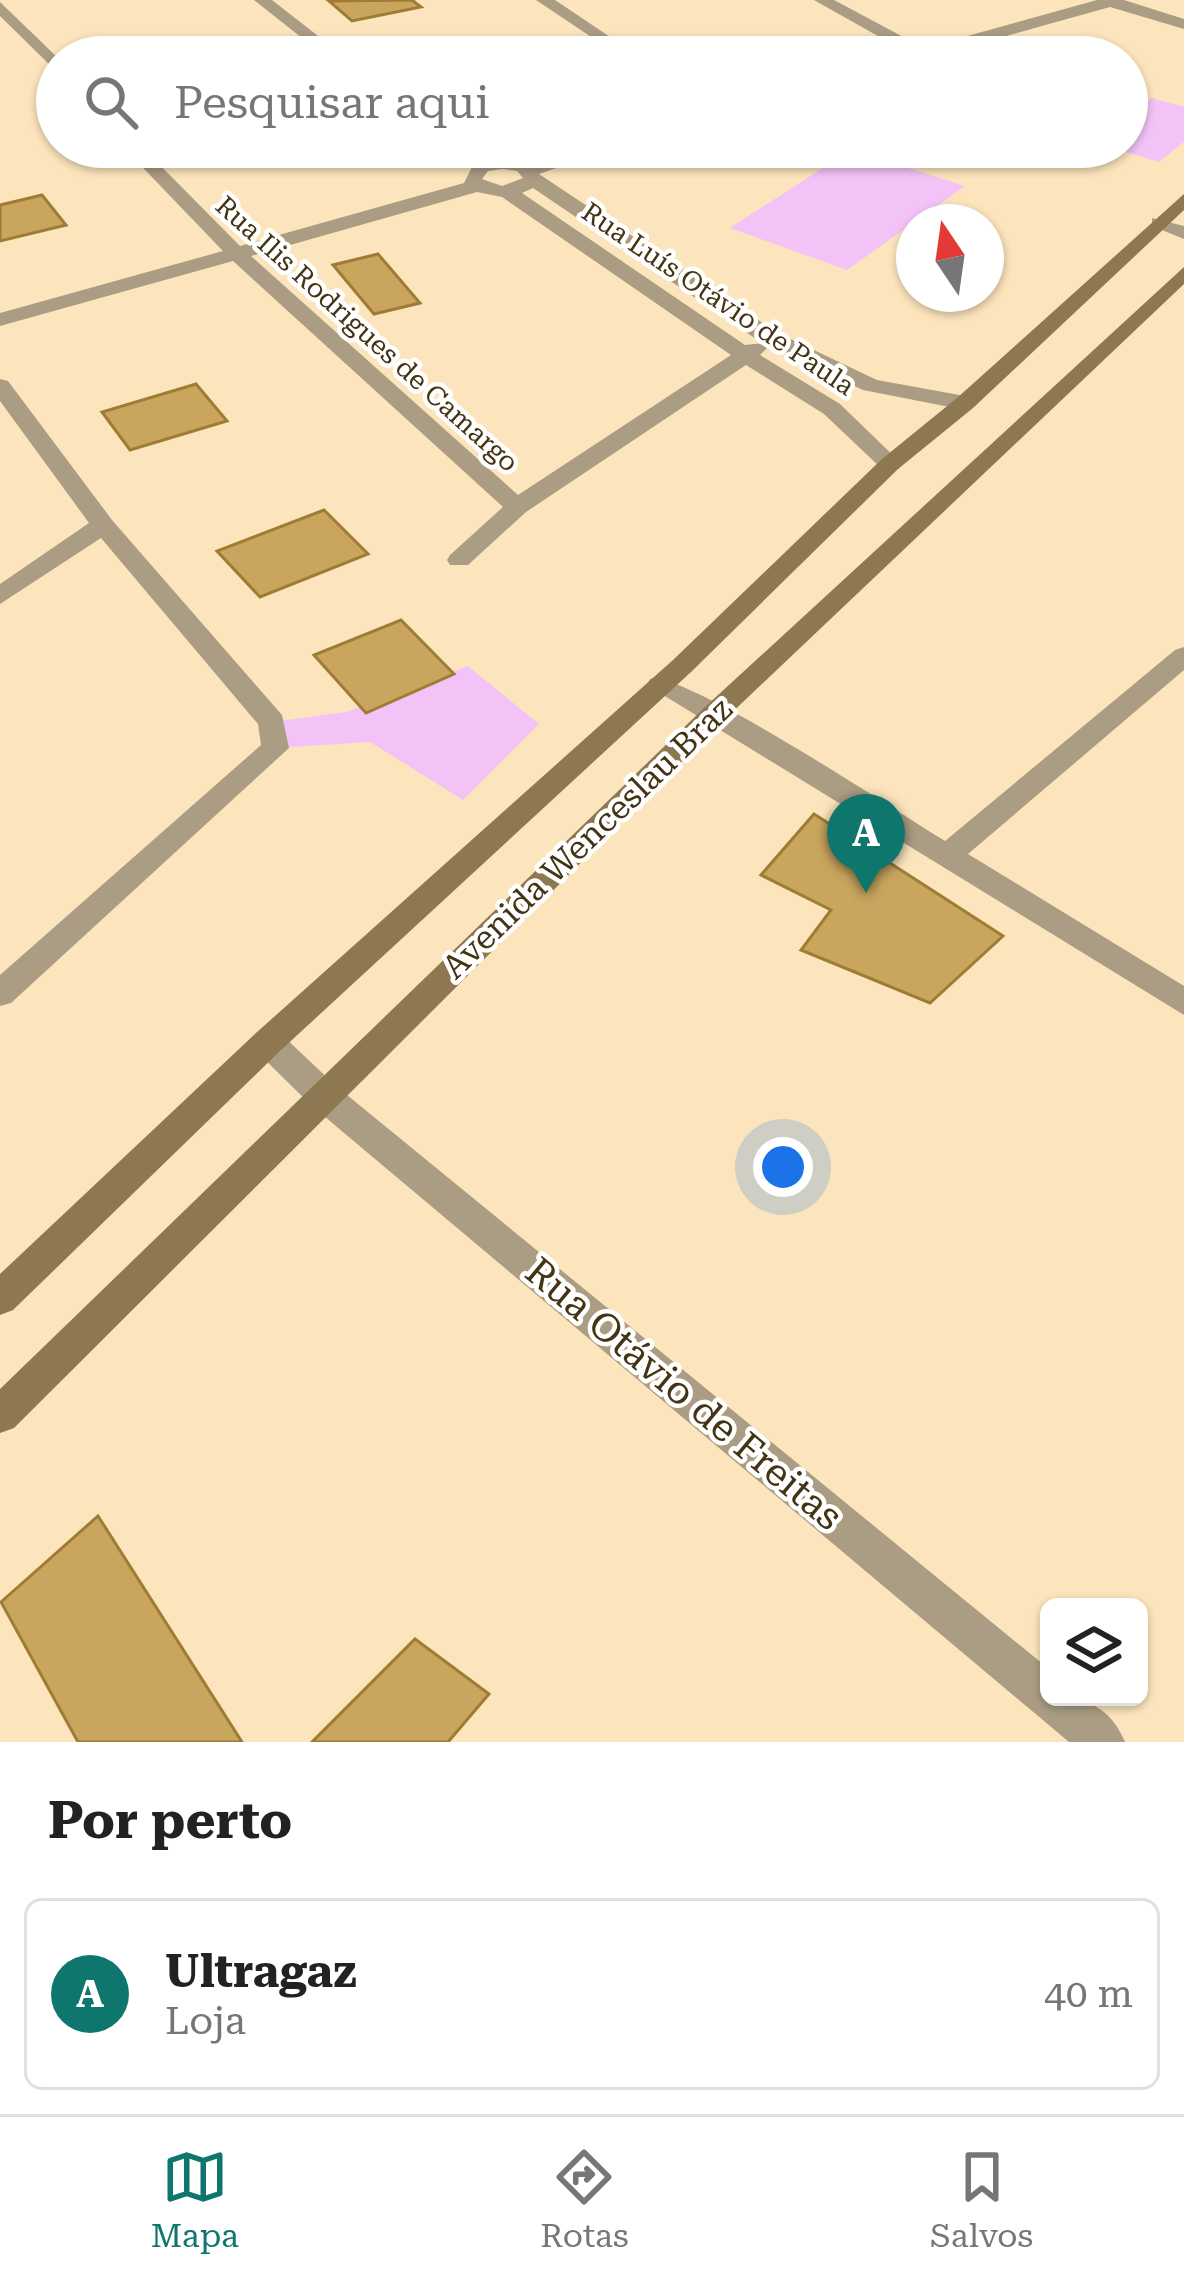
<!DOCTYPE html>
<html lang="pt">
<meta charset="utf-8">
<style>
:root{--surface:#fff;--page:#f2f2f2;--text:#222;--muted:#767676;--line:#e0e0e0;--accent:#0f766e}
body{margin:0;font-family:"Roboto Serif",serif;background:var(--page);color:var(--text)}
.controls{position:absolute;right:36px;bottom:36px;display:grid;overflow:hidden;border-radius:18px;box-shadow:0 3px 9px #0004}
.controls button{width:108px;height:108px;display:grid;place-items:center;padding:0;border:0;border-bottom:3px solid var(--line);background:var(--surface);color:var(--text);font:60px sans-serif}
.compass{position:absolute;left:896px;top:204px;width:108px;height:108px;border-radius:50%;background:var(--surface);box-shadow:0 3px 9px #0004;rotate:347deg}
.you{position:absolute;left:783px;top:1167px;width:42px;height:42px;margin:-30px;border:9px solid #fff;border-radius:50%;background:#1a73e8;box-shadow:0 0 0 18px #1a73e833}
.badge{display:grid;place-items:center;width:78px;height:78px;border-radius:50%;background:var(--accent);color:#fff;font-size:39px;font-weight:700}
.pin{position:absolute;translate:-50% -99px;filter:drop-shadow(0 3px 6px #0008)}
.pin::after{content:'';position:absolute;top:63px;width:42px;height:36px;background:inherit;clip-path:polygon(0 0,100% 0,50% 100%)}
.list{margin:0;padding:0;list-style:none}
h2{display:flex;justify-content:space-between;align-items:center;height:156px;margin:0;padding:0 48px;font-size:51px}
h2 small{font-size:39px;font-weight:400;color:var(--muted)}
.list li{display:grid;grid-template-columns:78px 1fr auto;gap:36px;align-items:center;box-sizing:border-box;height:192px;margin:0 24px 24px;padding:0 24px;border:3px solid var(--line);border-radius:18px}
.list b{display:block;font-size:45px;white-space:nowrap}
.list p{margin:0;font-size:39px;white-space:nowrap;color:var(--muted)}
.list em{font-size:39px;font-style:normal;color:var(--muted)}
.icon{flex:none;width:66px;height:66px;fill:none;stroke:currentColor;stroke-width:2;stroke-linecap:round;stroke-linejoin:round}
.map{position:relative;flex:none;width:1184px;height:1742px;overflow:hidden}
.search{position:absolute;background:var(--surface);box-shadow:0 3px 9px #0004;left:36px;right:36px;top:36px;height:132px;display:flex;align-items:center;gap:30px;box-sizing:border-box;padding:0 42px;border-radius:66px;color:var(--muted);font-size:45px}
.sheet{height:372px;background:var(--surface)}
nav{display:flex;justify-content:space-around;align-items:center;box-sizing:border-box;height:168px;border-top:3px solid var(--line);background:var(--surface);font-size:33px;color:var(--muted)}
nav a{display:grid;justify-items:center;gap:6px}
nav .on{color:var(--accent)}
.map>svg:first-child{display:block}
</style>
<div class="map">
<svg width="1184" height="1742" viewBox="0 0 1184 1742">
<rect width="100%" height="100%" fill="#fce5bc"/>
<path fill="#f3c3f8" d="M1152,98L1184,107V142L1159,162L1110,147H1127V116Z
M851,150L965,186L847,270L730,228Z
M468,666L539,724L463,800L370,742L275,748L272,722L346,712Z"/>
<path fill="#c9a55e" stroke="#9f7c34" stroke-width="3" d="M412,0L421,7L352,21L329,1Z
M42,195L66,225L0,241V205Z
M378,254L420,303L374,314L333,265Z
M196,384L227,421L130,450L102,412Z
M324,510L368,554L260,597L217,551Z
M401,620L454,674L366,713L314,655Z
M814,814L1003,936L930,1003L801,950L831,910L761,875Z
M98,1516L242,1742H78L1,1602Z
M415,1639L489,1694L448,1742H312Z"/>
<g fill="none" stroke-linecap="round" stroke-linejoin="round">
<path fill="#ab9d83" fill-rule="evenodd" d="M254,0H272L345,57H326Z
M536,0H555L640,57H621Z
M814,0H834L924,48L1097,0H1124L1184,19V29L1110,7L931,57H904L908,53Z
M0,2L57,57V72L0,16Z
M123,147H142L240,246L464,183L474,163L502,157L531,165L589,147H617L539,174L778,333L877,380L965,396L976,403L965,410L863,390L762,343L533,188L522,193L745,345L764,343L767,348L760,355L840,404L902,464L898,469H882L824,414L746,365L526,512L468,565H450L447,560L450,555L503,507L233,261L0,326V313L223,251ZM502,169L517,171L523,178L502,186L482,179L488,171ZM477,192L502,197L731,355L518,495L251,256Z
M1152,218L1184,226V239L1152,226Z
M0,379L8,381L112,520L282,715L289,748L11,1003L0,1006V975L261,745L258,724L101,538L0,604V584L89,523L0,401Z
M1184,647V670L968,854L1184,986V1015L647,685L650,679C684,670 902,815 945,841L1175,650Z
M268,1029L280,1033L336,1086L1049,1669V1697C1085,1697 1110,1706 1125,1742H1069L312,1106L256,1051L252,1042L256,1033Z"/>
<path fill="#8d7851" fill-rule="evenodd" d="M1184,194V210L973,408L898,469L691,672L280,1051L13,1310L0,1315V1274L256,1033L673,660L882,459L957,398Z
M1184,267V284L725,719L14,1428L0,1433V1389L705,707Z"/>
</g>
<g text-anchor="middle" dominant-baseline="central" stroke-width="9" stroke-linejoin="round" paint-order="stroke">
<g font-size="27" fill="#433416" stroke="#fff">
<text transform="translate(718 299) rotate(34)">Rua Luís Otávio de Paula</text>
<text transform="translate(367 334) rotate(42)">Rua Ilis Rodrigues de Camargo</text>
</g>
<g font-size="33" fill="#433416" stroke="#fff">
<text transform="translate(587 838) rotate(-44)">Avenida Wenceslau Braz</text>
</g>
<g font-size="39" fill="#433416" stroke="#fff">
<text transform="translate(684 1394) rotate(40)">Rua Otávio de Freitas</text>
</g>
</g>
</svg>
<div class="controls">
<button><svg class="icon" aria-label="layers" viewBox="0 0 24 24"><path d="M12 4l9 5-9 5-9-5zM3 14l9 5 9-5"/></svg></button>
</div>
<svg class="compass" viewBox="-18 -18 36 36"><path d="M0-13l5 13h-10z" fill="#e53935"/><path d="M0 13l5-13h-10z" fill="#767676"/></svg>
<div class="you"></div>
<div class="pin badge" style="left:866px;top:893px">A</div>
<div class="search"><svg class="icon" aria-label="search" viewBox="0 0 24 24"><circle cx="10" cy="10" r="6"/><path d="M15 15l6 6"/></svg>Pesquisar aqui</div>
</div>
<section class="sheet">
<h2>Por perto<small></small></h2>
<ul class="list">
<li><span class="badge">A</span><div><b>Ultragaz</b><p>Loja</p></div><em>40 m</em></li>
</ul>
</section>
<nav>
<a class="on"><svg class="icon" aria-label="map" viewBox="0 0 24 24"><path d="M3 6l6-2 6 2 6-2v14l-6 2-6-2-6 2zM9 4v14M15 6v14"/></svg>Mapa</a>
<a><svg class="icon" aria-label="directions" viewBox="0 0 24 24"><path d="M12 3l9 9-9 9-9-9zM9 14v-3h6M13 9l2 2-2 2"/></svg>Rotas</a>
<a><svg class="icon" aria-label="saved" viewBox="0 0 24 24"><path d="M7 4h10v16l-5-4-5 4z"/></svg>Salvos</a>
</nav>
